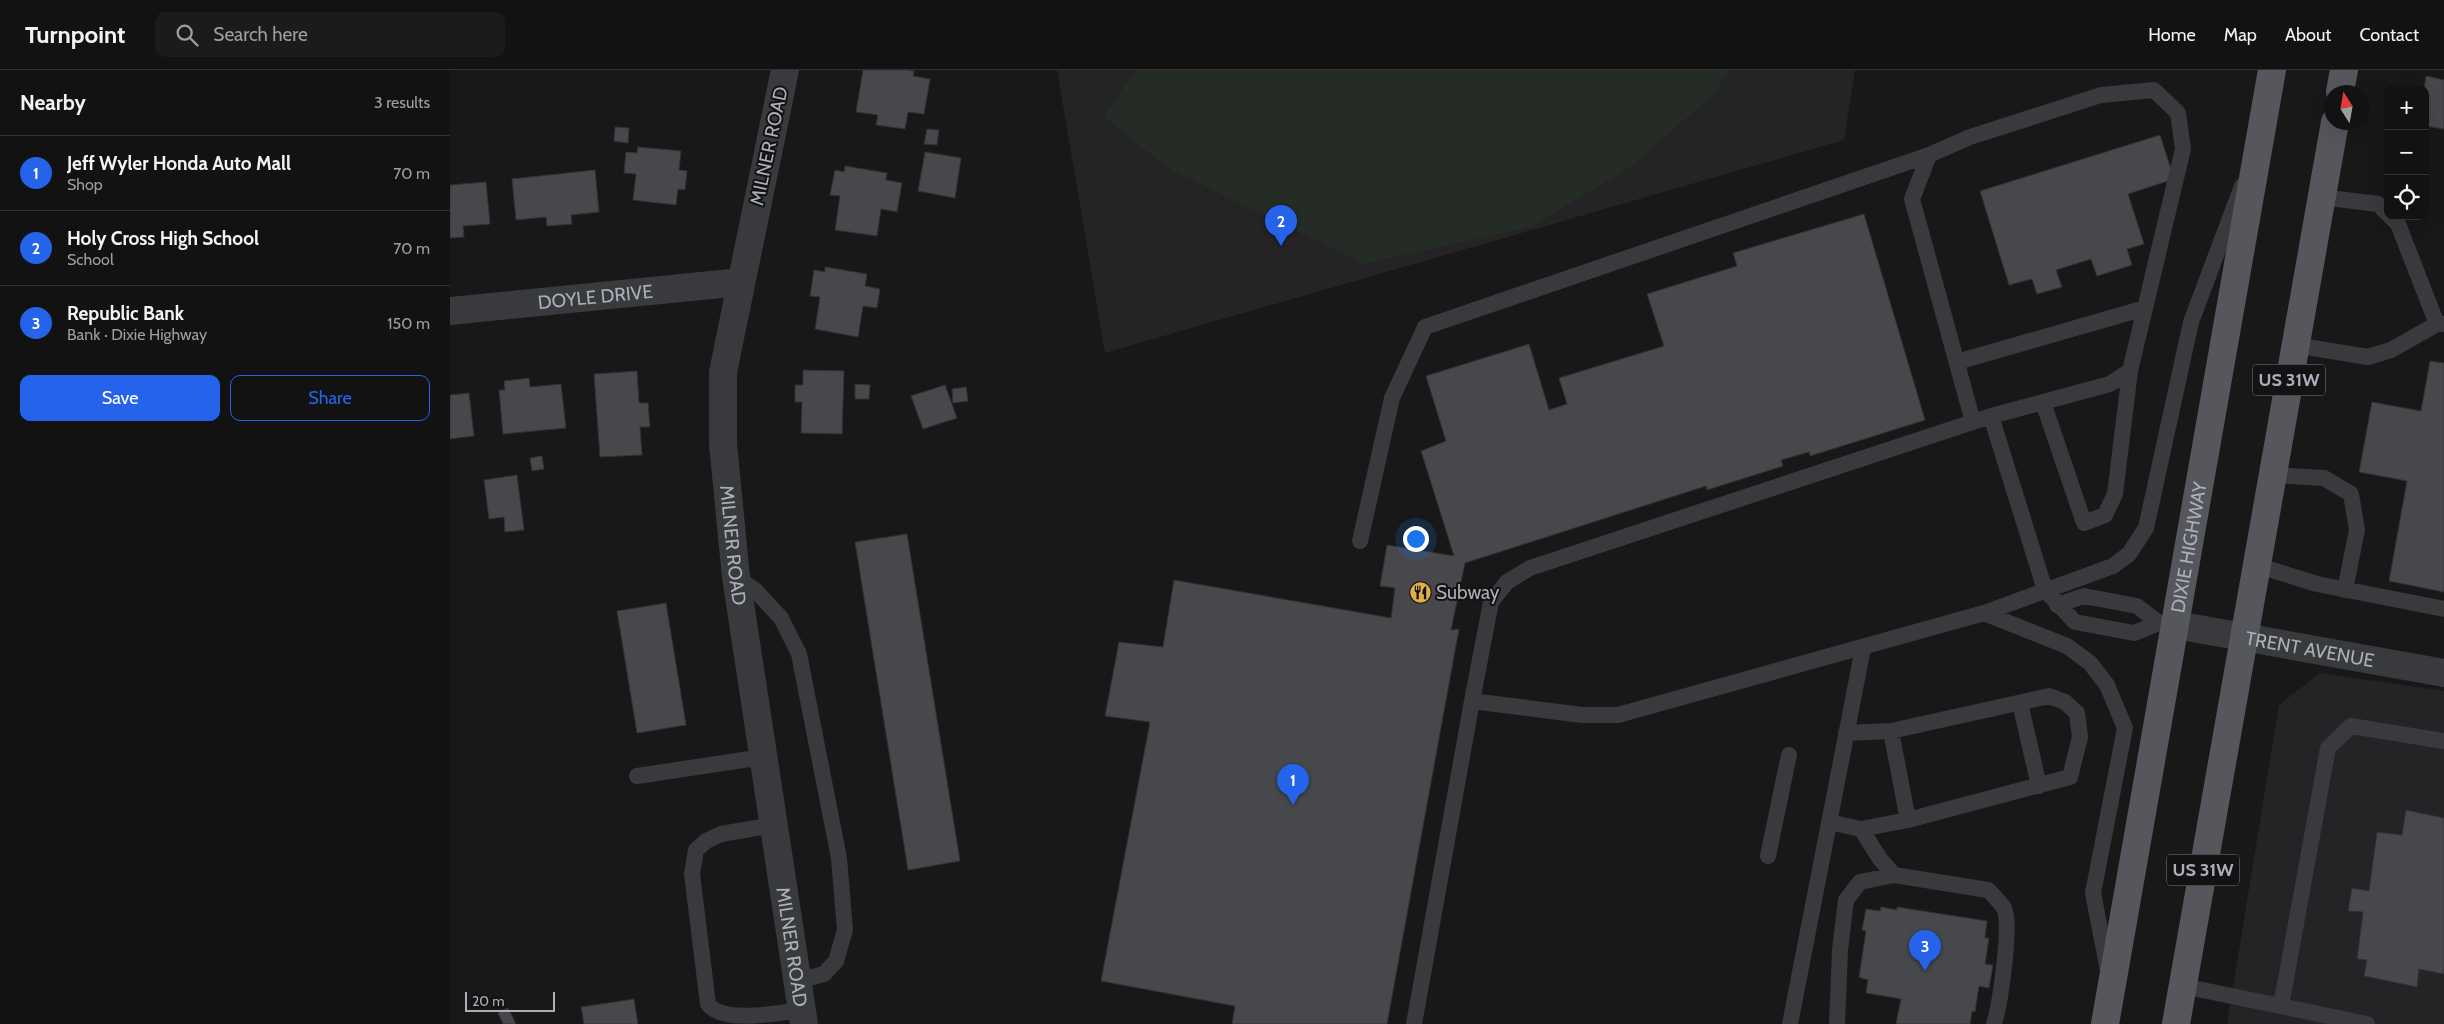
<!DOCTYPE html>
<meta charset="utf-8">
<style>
:root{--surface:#121213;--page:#1b1b1c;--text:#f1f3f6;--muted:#9c9ea0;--line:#313233;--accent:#2563eb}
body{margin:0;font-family:Cabin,sans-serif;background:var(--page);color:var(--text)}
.controls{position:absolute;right:15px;top:15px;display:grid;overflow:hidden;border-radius:10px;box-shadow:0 5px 20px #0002}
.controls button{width:45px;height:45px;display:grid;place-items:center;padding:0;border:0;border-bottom:1px solid var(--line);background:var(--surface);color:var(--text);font:25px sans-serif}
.compass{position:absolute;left:1874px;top:15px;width:45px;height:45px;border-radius:50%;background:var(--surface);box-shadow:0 5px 20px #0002;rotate:349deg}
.scale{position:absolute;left:15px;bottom:12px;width:90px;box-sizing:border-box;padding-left:5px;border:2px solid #abafb8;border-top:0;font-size:14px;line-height:18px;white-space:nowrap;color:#abafb8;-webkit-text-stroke:4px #131314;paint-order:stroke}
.you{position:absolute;left:965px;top:468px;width:18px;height:18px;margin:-12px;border:4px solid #fff;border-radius:50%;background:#1a73e8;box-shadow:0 0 0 8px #1a73e833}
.badge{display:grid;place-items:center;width:32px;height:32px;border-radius:50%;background:var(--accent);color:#fff;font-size:16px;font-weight:700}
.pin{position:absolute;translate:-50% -41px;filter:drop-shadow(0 1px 2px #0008)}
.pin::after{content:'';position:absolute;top:26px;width:18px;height:15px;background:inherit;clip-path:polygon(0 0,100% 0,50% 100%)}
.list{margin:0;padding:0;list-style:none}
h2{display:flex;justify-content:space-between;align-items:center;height:65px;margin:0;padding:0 20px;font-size:21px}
h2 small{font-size:16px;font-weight:400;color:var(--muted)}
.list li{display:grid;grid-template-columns:32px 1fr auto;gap:15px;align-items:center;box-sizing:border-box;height:75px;padding:0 20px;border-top:1px solid var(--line)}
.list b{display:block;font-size:19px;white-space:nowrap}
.list p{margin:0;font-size:16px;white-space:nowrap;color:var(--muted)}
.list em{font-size:16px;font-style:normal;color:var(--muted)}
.actions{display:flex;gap:10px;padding:15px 20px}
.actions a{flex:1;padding:11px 0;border:1px solid var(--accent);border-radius:10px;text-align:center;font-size:18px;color:var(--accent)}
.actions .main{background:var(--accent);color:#fff}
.icon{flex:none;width:28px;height:28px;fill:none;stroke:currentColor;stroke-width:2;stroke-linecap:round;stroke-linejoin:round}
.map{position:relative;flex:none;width:1994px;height:954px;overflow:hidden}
header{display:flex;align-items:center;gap:30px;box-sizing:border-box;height:70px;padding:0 25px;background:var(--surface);border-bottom:1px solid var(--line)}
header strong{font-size:24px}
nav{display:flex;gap:28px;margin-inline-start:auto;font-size:18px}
.search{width:350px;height:45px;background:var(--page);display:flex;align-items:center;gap:12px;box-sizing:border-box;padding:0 18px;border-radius:10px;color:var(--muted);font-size:19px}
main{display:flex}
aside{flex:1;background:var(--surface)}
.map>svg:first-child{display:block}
</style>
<header>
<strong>Turnpoint</strong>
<div class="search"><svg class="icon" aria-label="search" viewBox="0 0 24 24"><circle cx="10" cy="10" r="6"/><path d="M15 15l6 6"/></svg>Search here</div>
<nav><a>Home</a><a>Map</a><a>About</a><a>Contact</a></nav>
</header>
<main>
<aside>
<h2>Nearby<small>3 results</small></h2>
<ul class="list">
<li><span class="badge">1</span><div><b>Jeff Wyler Honda Auto Mall</b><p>Shop</p></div><em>70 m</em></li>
<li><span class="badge">2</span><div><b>Holy Cross High School</b><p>School</p></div><em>70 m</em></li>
<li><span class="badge">3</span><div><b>Republic Bank</b><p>Bank · Dixie Highway</p></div><em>150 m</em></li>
</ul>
<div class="actions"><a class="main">Save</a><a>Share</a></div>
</aside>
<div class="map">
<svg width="1994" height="954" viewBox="0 0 1994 954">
<rect width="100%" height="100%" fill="#181819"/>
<path fill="#242426" d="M607,0H1405L1394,70L655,283Z
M1870,603L1994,621V954H1777L1829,635Z"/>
<path fill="#242c25" d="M685,0H1280L1263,25L1179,98L1081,157L914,194L718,98L654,47Z"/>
<path fill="#47484c" stroke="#323235" d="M413,0H456L464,1L463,6L480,9L474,44L458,42L455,59L426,55L428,45L406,42Z
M1976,6L1994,10V59L1975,56L1974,19Z
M165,57L179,58L178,73L164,71Z
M477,59L489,60L487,75L474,74Z
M1710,65L1724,109L1678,124L1694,174L1677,179L1682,195L1647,206L1641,189L1606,200L1612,217L1587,224L1582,209L1559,215L1530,121Z
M188,77L231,81L229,100L237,101L235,120L228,119L226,135L183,130L186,104L174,103L176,82L187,83Z
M475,82L511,88L505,128L468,121Z
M395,96L437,103L436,110L452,113L447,142L431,139L427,166L385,160L390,126L380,125L385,100L394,102Z
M145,100L149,142L121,145L122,154L97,156L96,147L66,150L62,109Z
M36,112L40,154L13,156L14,167L0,168V115Z
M1414,144L1475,350L1360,386L1359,382L1331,390L1333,396L1257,420L1256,416L1015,493L1001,560L1009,559L937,954H782L785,936L651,911L700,652L655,646L669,572L713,577L724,510L941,548L945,518L930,516L937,475L1004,486L971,381L996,371L976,306L1079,274L1099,340L1117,334L1109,308L1214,276L1197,224L1287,196L1283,183Z
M375,197L417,204L415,216L430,219L427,238L413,236L408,267L365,259L370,227L360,226L364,200L375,202Z
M1980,291L1994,293V522L1939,511L1957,411L1909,402L1922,332L1971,341Z
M353,300L394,301L392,364L351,363L352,332H345V315H353Z
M187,301L189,333H198L200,357H190L192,385L150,387L144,304Z
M79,308L80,317L111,314L116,358L53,364L49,320H55L54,311Z
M405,314L420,315L419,329H405Z
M495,315L507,348L473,359L461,326Z
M516,317L518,331L503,333L502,319Z
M19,323L24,366L0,369V325Z
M92,386L94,399L82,401L80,388Z
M67,405L74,460L55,462L54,447L39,449L34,410Z
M457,464L510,791L458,800L405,472Z
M216,533L236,655L187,663L167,541Z
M1956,740L1994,748V904L1969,899L1967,917L1914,906L1917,890L1907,889L1913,842L1898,841L1902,818L1919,821L1927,762L1952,765Z
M1431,837L1447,840V837L1537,851L1535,868H1539L1535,894L1543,895L1539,918L1529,916L1525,942L1522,941L1520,954H1446L1451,929L1416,923L1418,910L1409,907L1416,861L1412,860L1416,839L1430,841Z
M184,929L188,954H134L131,937Z
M58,938L66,954H53L48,943Z"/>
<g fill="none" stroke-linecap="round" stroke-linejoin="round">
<path stroke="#393a3e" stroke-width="16" d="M1871,127L1928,134L1938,144
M1940,146L1948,154L1987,254
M1845,275L1918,287L1941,280L1987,254H1994
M1507,292L1695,238
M1593,332L1634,453L1655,445L1665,424L1680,301
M1523,352L1462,129L1479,85L1520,67L1651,25L1704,20L1728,43L1733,79L1680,301L1660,314L1541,346
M1822,405L1874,408L1901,424L1907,460L1895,520
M910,471L942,328L975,257L1479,85
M1806,495L1867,514L1994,539
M286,507L305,520L331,548L349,584L389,788L395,860L386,891L374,904L348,911
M1607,535L1634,526L1687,536L1709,553
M1534,543L1617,576L1640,593L1657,615L1675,658L1643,823L1658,901
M1022,631L1041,532L1057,512L1080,498L1541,346L1595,520L1625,552L1684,563L1709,553L1726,555
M1570,633L1589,716
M1441,661L1458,750
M1396,663L1441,661L1599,626L1615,632L1627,643L1630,667L1620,707L1458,750L1411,759
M187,706L313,687
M1379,752L1411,759L1430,789L1444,805
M324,755L271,764L256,771L246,780L242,804L258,934C273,954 328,943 352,940
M1318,786L1339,685
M1733,916L1917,954
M1831,936L1878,678L1901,656L1994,671
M964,954L1022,631L1132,645H1168L1534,543L1663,496L1679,484L1696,458L1741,252L1792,116
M1340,954L1413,578
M1387,954L1390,880L1396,830L1410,812L1444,805L1538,820C1543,825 1550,832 1554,838C1562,854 1550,935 1544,954"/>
<g stroke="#393a3e" stroke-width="28">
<path id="s1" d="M335,0L273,302V374L286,507L354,954"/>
<path id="s2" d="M0,241L291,212"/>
<path id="s3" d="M1726,555L1994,603"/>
</g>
<g stroke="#55575d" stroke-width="28">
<path d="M1890,22L1894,0"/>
<path id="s4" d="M1655,954L1822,0"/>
<path d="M1726,954L1885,52"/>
</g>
</g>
<defs>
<symbol id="restaurant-disc" viewBox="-11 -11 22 22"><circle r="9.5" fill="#e0ae49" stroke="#131314"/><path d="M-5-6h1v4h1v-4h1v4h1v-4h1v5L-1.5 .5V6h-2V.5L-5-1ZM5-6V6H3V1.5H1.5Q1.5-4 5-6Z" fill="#111"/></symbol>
</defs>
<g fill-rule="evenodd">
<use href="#restaurant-disc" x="958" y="510" width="25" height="25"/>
</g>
<g text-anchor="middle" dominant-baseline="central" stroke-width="4" stroke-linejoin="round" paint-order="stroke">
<g fill="#131314" stroke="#7d8087" stroke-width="1">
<rect x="1803" y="294.5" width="72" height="31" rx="4"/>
<rect x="1717" y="784.5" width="72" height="31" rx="4"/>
</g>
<g font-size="18" font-weight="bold" fill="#abafb8">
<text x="1839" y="310">US 31W</text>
<text x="1753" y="800">US 31W</text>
</g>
<g font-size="19" fill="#abafb8" stroke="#131314">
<text transform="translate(319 76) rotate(-78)">MILNER ROAD</text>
<text stroke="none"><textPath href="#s2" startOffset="146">DOYLE DRIVE</textPath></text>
<text stroke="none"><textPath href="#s1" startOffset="482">MILNER ROAD</textPath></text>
<text stroke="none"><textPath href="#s4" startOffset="484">DIXIE HIGHWAY</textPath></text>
<text stroke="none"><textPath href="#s3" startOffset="136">TRENT AVENUE</textPath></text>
<text stroke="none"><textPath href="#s1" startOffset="888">MILNER ROAD</textPath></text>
</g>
<g font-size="19" fill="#abafb8" stroke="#131314" text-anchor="start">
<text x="986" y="522">Subway</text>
</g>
</g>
</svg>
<div class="controls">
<button>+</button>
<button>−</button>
<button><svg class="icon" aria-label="locate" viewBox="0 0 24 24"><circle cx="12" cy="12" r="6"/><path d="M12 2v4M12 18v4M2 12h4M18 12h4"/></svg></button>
</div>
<svg class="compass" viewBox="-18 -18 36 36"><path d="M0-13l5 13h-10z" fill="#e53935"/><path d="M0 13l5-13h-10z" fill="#9c9ea0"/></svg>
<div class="scale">20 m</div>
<div class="you"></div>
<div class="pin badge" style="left:843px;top:735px">1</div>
<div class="pin badge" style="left:831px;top:176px">2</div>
<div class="pin badge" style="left:1475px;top:901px">3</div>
</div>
</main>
